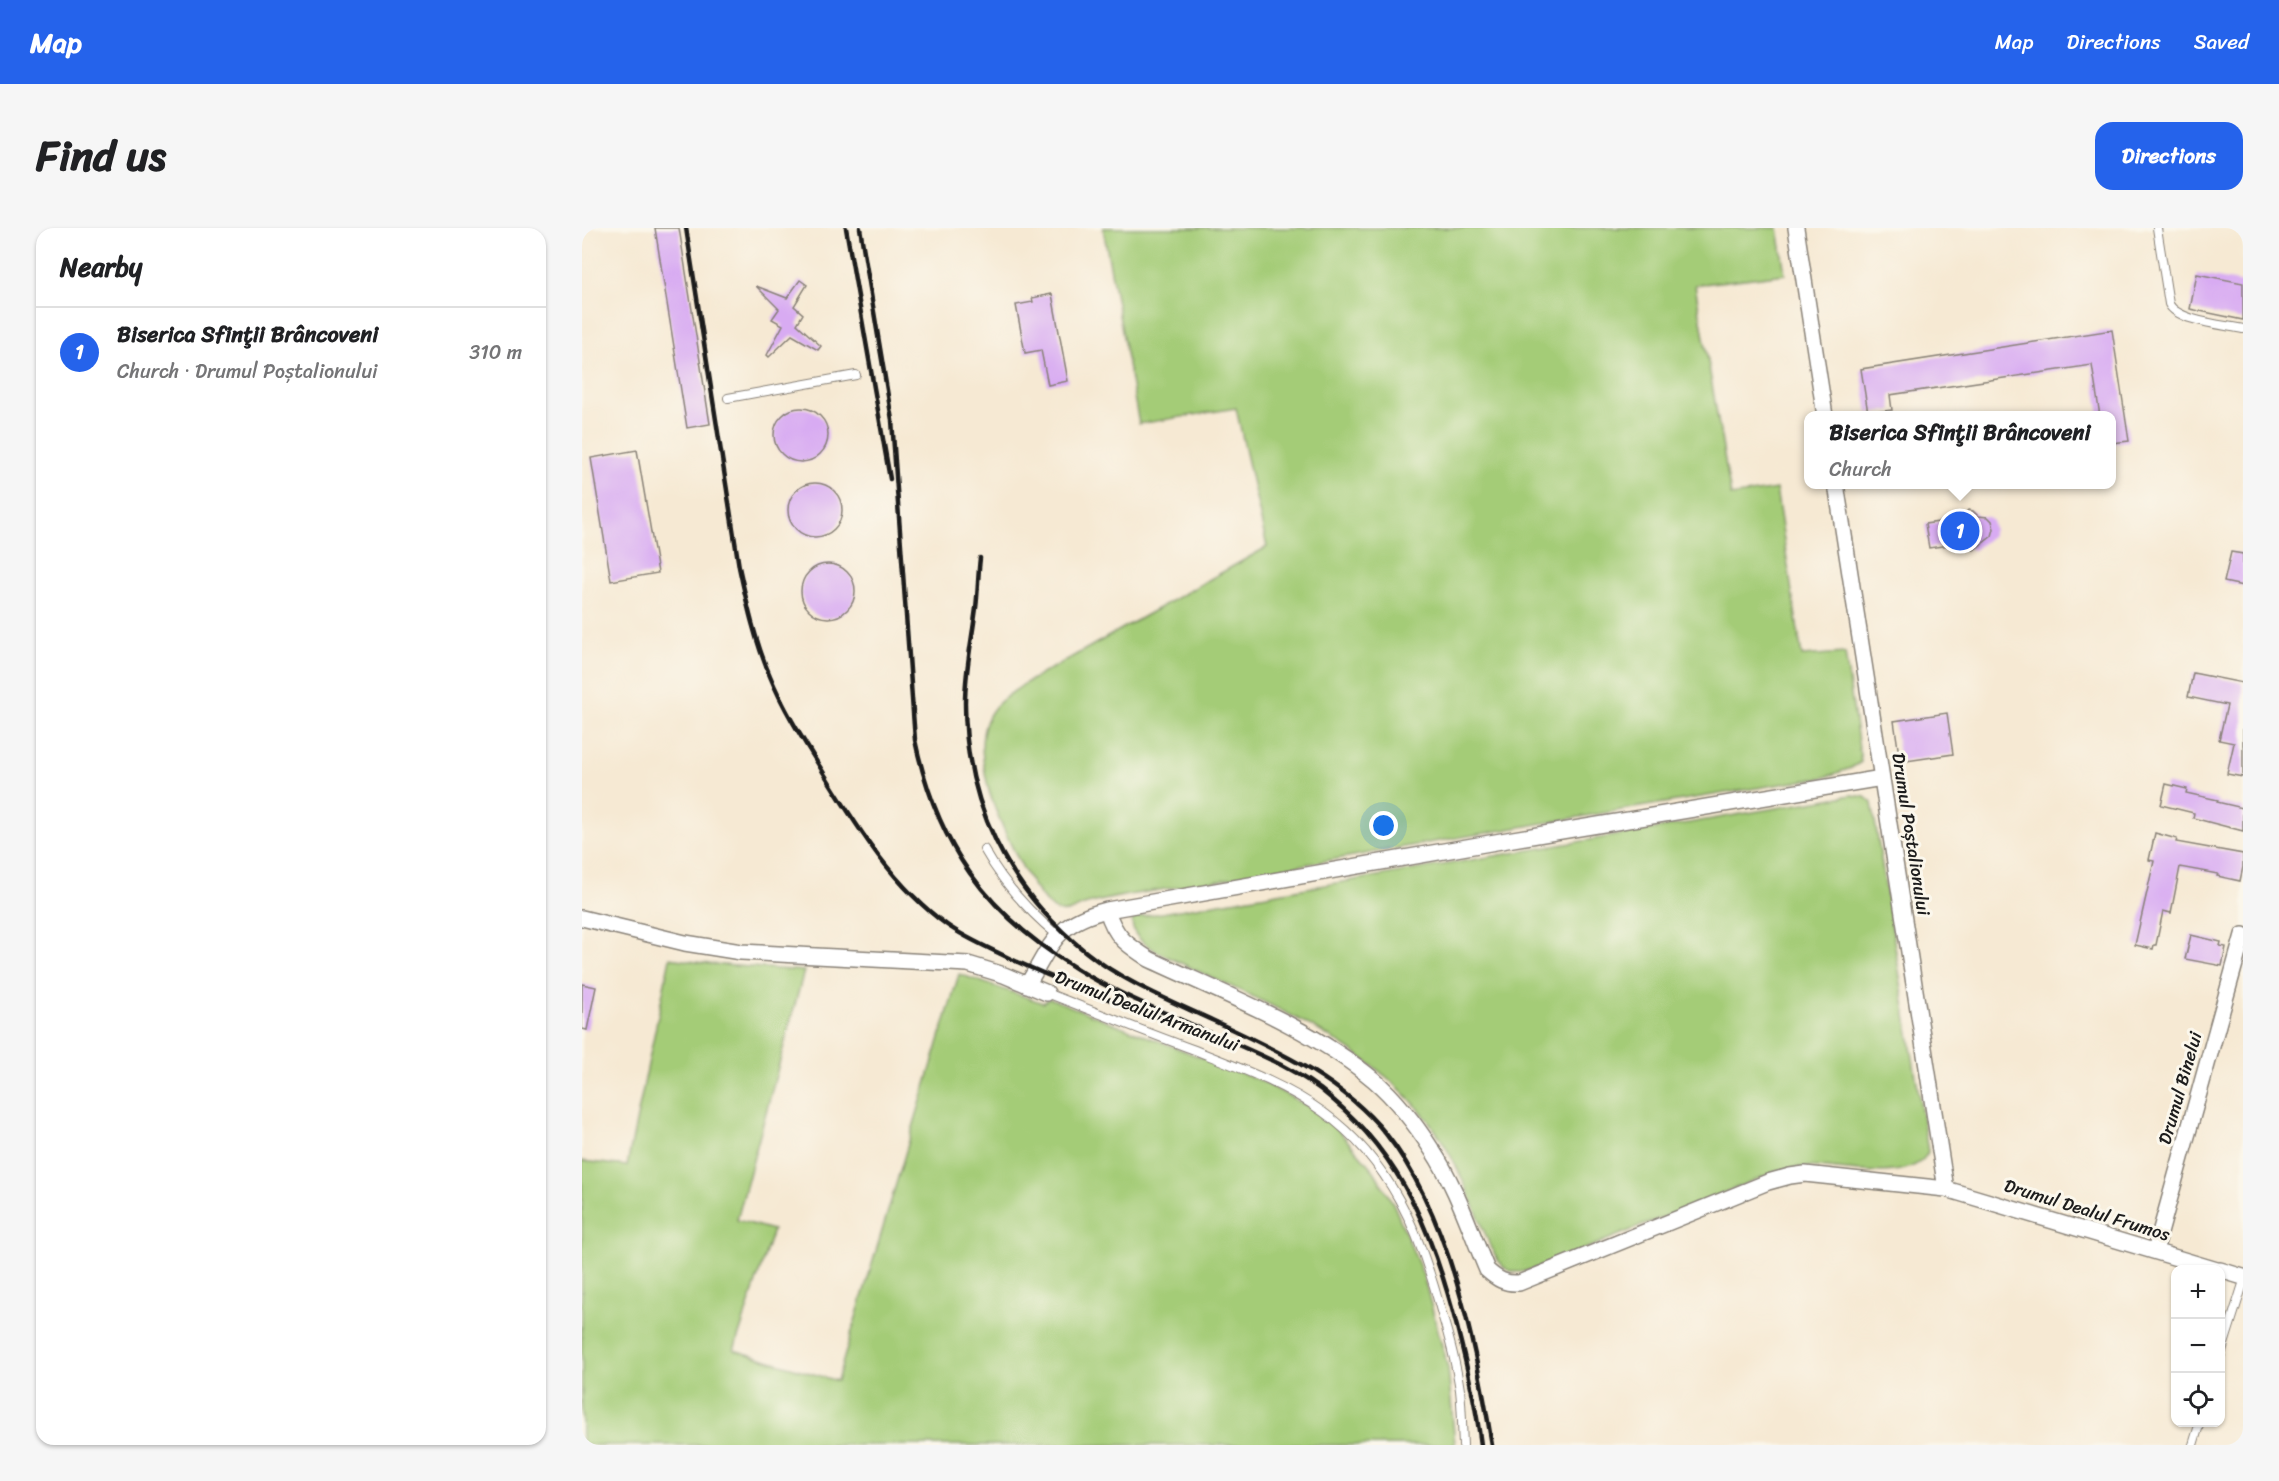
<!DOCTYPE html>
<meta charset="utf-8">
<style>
:root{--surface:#fff;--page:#f6f6f6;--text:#202124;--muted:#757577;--line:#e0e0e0;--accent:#2563eb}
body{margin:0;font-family:Sriracha,sans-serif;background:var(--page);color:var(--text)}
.controls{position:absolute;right:18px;bottom:18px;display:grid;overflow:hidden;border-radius:12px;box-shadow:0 2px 4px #0004}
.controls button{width:54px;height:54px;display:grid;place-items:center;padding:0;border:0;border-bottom:2px solid var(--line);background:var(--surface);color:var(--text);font:30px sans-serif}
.you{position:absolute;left:802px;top:598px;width:21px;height:21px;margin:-15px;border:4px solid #fff;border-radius:50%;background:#1a73e8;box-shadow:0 0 0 9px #1a73e833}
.badge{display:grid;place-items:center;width:39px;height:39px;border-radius:50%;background:var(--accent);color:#fff;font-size:20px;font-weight:700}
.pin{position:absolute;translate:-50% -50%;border:3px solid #fff;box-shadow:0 2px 6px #0006}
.popup{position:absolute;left:1222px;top:183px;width:312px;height:78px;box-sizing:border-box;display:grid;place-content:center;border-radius:12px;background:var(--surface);filter:drop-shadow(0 2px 4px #0005);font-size:20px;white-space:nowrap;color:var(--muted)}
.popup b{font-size:22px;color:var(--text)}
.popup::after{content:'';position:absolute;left:50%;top:100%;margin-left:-12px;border:12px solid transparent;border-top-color:var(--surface)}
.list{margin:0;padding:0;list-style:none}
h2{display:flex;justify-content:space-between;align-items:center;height:78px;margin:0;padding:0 24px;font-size:26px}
h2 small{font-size:20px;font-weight:400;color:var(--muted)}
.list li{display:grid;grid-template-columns:39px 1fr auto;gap:18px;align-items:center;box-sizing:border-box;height:90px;padding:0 24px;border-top:2px solid var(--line)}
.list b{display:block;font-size:22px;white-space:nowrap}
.list p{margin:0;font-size:20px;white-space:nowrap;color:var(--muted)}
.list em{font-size:20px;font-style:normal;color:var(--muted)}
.icon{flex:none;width:33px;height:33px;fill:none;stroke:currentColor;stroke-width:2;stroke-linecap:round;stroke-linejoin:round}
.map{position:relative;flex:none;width:1661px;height:1217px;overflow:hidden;border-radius:18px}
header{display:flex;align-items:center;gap:36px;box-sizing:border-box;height:84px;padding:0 30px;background:var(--accent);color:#fff}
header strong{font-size:28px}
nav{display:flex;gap:33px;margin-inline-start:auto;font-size:21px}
.intro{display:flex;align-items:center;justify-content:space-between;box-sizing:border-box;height:144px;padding:0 36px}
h1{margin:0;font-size:42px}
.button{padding:15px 27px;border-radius:18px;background:var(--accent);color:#fff;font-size:21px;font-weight:700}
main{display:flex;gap:36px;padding:0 36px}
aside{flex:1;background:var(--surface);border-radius:18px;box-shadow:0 2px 4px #0004}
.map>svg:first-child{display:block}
</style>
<header>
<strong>Map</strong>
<nav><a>Map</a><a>Directions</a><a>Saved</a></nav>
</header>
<div class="intro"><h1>Find us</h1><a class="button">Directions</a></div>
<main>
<aside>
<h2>Nearby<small></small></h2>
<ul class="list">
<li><span class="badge">1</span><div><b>Biserica Sfinţii Brâncoveni</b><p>Church · Drumul Poștalionului</p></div><em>310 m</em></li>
</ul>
</aside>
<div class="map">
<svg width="1661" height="1217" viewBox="0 0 1661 1217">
<rect width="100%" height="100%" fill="#fbf7ec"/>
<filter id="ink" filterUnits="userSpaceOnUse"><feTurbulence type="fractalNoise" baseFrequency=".0167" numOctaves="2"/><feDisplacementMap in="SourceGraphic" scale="12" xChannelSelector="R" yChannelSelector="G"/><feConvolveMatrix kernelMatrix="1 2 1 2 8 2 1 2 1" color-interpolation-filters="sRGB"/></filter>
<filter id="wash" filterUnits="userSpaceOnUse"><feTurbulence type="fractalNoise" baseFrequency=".008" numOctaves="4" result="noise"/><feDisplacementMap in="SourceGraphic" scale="24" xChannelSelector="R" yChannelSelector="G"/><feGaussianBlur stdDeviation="1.35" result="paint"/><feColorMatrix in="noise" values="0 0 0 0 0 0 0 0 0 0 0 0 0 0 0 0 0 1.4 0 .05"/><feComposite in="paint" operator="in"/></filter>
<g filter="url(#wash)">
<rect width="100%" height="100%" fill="#f6e9d3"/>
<path fill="#a4cc77" stroke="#60744a" stroke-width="1.5" d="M521,0H1196L1203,46L1113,57L1149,268L1194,261L1220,428L1263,425L1279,534L1269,540L1244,549C1036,582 828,617 621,655C583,662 539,666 502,677C494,680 486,686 478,684C453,678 412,584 406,559C400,532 394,502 413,479C421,470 433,463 442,456L685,319L654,180L557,196Z
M1270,567L1283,569L1290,575L1346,924C1332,956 1259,940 1232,939C1219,938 1207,941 1195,943L958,1039C947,1042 932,1048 923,1040C909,1029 897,987 889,971C877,943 864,915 845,891C781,808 666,769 574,723C562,715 547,707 551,690L556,689Z
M88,730L128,736L222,743L155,992L191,1002L152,1122L255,1153L377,746L461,775L467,770L679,853L729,880L757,903L792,943L812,977L841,1047L866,1140L873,1217H0V933L45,938Z"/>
<g id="blocks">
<path fill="#d8abf2" d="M73,0H97L128,196L105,200Z
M1615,46L1661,55V92L1608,81Z
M218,52L225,57L212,78L221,86L215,96L239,118L236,122L210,107L187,129L185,127L201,97L190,91L197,81L174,58L205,70Z
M470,66L486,153L466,157L459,122L443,125L434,77L451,74L450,70Z
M1530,102L1547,213L1530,215V188H1518L1510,137L1308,167L1310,182L1286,185L1279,141Z
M192 207a27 27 0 1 1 54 0a27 27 0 1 1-54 0Z
M55,222L76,345L29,353L9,230Z
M206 282a27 27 0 1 1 54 0a27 27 0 1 1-54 0Z
M1386,282L1391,283L1396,288L1406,289L1410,293L1412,301L1410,308L1392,322L1386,320L1381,315L1347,320L1343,296L1378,291Z
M1649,324L1661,326V358L1642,354Z
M219 363a27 27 0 1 1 54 0a27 27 0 1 1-54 0Z
M1611,445L1661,455V549L1645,546L1652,515L1637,512L1645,477L1606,469Z
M1365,485L1371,526L1318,534L1312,493Z
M1584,556L1605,561L1604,565L1636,572L1635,574L1661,580V603L1611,590L1612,585L1579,577Z
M1573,605L1595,611L1594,614L1661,626V639L1658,653L1635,648L1636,646L1598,639L1589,685L1581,683L1574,717H1572L1571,721L1553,717L1572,633L1567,632Z
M1609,707L1639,714L1638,718L1644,719L1640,738L1603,731Z
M0,756L14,759L5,802L0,801Z"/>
</g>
</g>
<g filter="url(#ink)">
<use href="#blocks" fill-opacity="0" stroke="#898278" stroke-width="1.5"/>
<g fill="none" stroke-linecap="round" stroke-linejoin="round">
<defs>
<path id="lane" d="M1575,0L1587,76C1595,93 1643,97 1661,101
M146,170L274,147
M402,621C421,655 445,682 475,707
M465,765C513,784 561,803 610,821C655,839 701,855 741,884C809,933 838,1005 859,1083C867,1109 874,1135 878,1162C880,1180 880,1199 881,1217
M1638,1129L1661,1056
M1611,1217L1618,1194"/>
<path id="street" d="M1214,0L1243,188
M1254,256L1364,961
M525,682C533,709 544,716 567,731C640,765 731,800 792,852C814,871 834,897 850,922C874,958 888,1002 905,1042C915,1051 923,1056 937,1055L1186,954L1208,948L1223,946L1364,961L1635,1042
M0,690L103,715L159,724L386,736L422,747L465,765
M445,757C471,715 473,695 525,682L925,612L1300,550
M1573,1023L1661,707
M1638,1042L1661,1049"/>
</defs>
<use href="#lane" stroke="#898278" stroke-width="10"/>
<use href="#street" stroke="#898278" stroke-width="18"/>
<use href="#lane" stroke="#fff" stroke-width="8"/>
<use href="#street" stroke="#fff" stroke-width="15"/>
<path stroke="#1c1c1c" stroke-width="4.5" d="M104,0L157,339C165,376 173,413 188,448C201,480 220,510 238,539C274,597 309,656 365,697C385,711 407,720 429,731C477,753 526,772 577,789
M264,0L308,251
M278,0L310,192L333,512C355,617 403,685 495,741C535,766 582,784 626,804C667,822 715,840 749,870C822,931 852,1010 875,1099C885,1138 894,1177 899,1217
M398,330C396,347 396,363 394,380C390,412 383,443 383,475C383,576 426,661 504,724C541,754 589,773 632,793C694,822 760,851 804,906C867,985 894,1119 910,1217"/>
</g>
</g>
<g text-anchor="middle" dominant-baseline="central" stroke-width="6" stroke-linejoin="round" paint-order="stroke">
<g font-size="18" fill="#1c1c1c" stroke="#fbf7ec">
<text transform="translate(1329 606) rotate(81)">Drumul Poștalionului</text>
<text transform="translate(565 783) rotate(21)">Drumul Dealul Armanului</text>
<text transform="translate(1598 860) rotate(-74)">Drumul Binelui</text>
<text transform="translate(1505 982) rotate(17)">Drumul Dealul Frumos</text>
</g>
</g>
</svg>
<div class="controls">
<button>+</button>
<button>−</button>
<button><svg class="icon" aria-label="locate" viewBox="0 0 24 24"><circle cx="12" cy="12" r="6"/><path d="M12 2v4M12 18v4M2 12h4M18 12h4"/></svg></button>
</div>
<div class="you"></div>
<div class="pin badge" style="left:1378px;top:303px">1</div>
<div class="popup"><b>Biserica Sfinţii Brâncoveni</b>Church</div>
</div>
</main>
